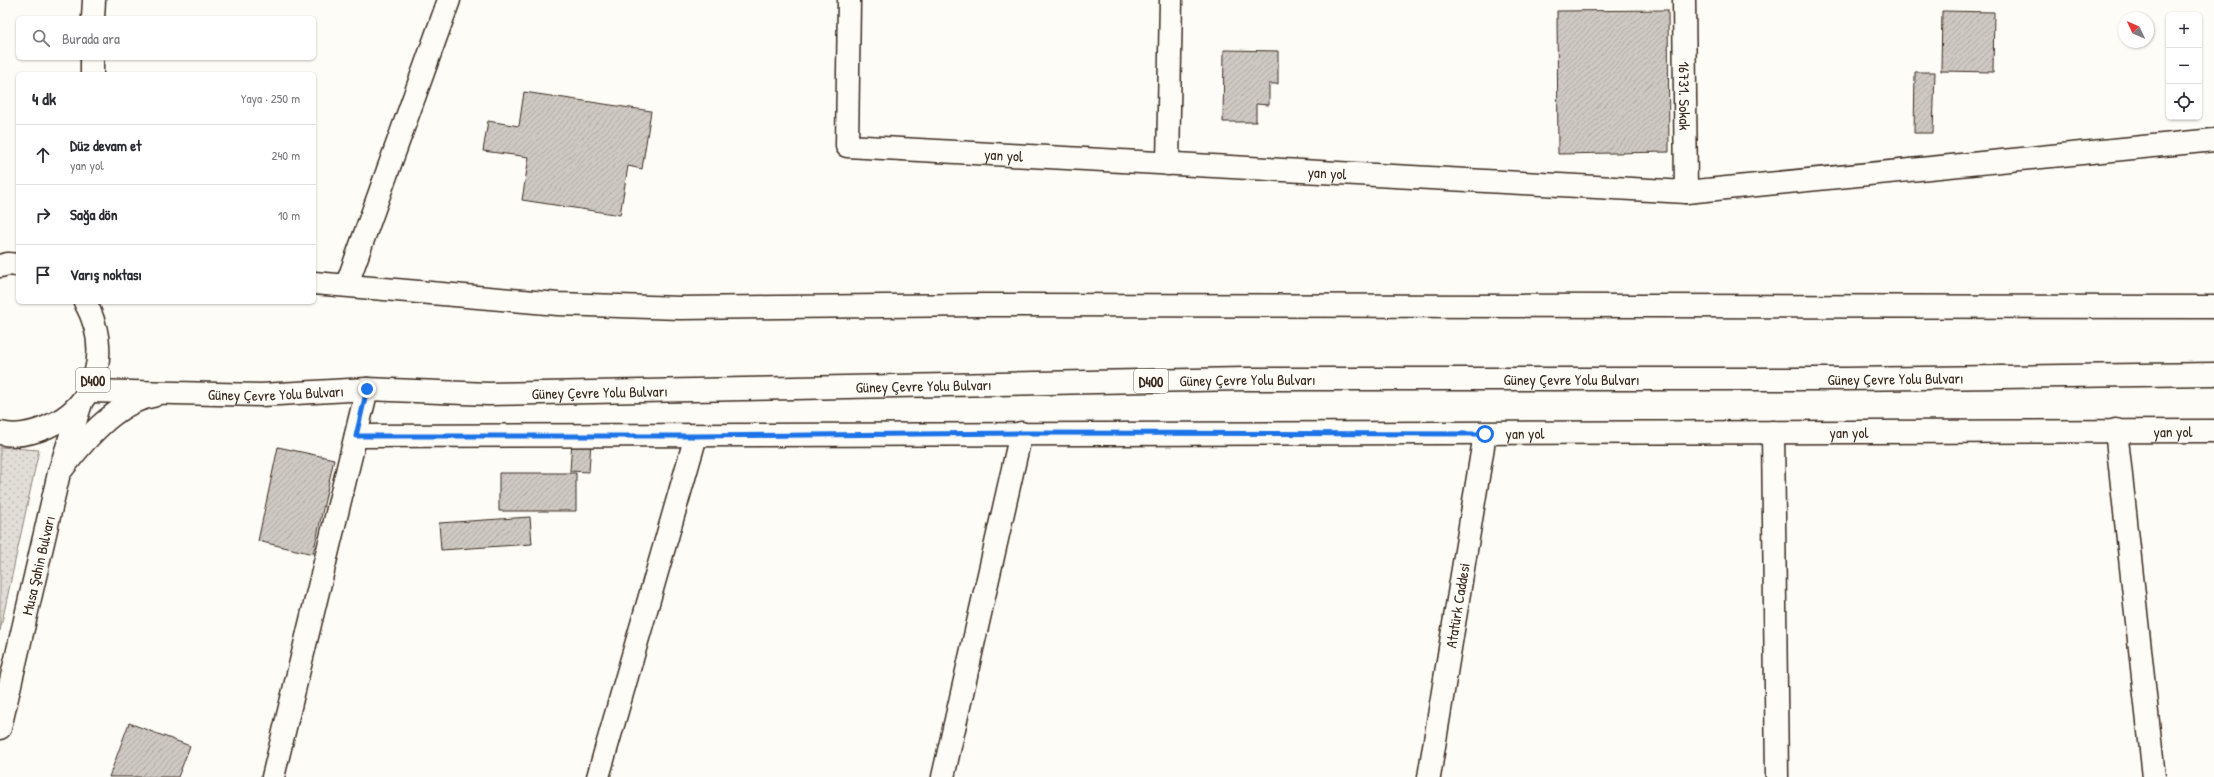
<!DOCTYPE html>
<html lang="tr">
<meta charset="utf-8">
<style>
:root{--surface:#fff;--page:#f7f7f7;--text:#2b2b33;--muted:#7c7c81;--line:#e1e1e2}
body{margin:0;font-family:"Patrick Hand",sans-serif;background:var(--page);color:var(--text)}
.controls{position:absolute;right:12px;top:12px;display:grid;overflow:hidden;border-radius:6px;box-shadow:0 1px 3px #0004}
.controls button{width:36px;height:36px;display:grid;place-items:center;padding:0;border:0;border-bottom:1px solid var(--line);background:var(--surface);color:var(--text);font:20px sans-serif}
.compass{position:absolute;left:2118px;top:12px;width:36px;height:36px;border-radius:50%;background:var(--surface);box-shadow:0 1px 3px #0004;rotate:314deg}
.stop{position:absolute;width:12px;height:12px;margin:-9px;border:3px solid #1a73e8;border-radius:50%;background:#fff}
.stop.end{background:#1a73e8;border-color:#fff;box-shadow:0 1px 4px #0008}
.list{margin:0;padding:0;list-style:none}
h2{display:flex;justify-content:space-between;align-items:center;height:52px;margin:0;padding:0 16px;font-size:17px}
h2 small{font-size:13px;font-weight:400;color:var(--muted)}
.list li{display:grid;grid-template-columns:26px 1fr auto;gap:12px;align-items:center;box-sizing:border-box;height:60px;padding:0 16px;border-top:1px solid var(--line)}
.list b{display:block;font-size:15px;white-space:nowrap}
.list p{margin:0;font-size:13px;white-space:nowrap;color:var(--muted)}
.list em{font-size:13px;font-style:normal;color:var(--muted)}
.icon{flex:none;width:22px;height:22px;fill:none;stroke:currentColor;stroke-width:2;stroke-linecap:round;stroke-linejoin:round}
.map{position:relative;flex:none;width:2214px;height:777px;overflow:hidden}
.search{position:absolute;background:var(--surface);box-shadow:0 1px 3px #0004;left:16px;top:16px;width:300px;height:44px;display:flex;align-items:center;gap:10px;box-sizing:border-box;padding:0 14px;border-radius:6px;color:var(--muted);font-size:15px}
.panel{position:absolute;background:var(--surface);box-shadow:0 1px 3px #0004;left:16px;top:72px;width:300px;height:232px;border-radius:6px}
.map>svg:first-child{display:block}
</style>
<div class="map">
<svg width="2214" height="777" viewBox="0 0 2214 777">
<defs>
<pattern id="grass-dots" width="8" height="8" patternUnits="userSpaceOnUse"><rect width="8" height="8" fill="#e1ded7"/><path d="M2 2h.1M6 6h.1" fill="none" stroke="#c2bfb8" stroke-width="1.8" stroke-linecap="round"/></pattern>
<pattern id="building-hatch" width="6" height="6" patternUnits="userSpaceOnUse"><rect width="6" height="6" fill="#cdc8c2"/><path d="M-1 1l2-2M0 6l6-6M5 7l2-2" fill="none" stroke="#b1aca6"/></pattern>
</defs>
<rect width="100%" height="100%" fill="#fdfcf7"/>
<filter id="ink" filterUnits="userSpaceOnUse"><feTurbulence type="fractalNoise" baseFrequency=".025" numOctaves="2"/><feDisplacementMap in="SourceGraphic" scale="8" xChannelSelector="R" yChannelSelector="G"/><feConvolveMatrix kernelMatrix="1 2 1 2 8 2 1 2 1" color-interpolation-filters="sRGB"/></filter>
<g filter="url(#ink)">
<path fill="url(#grass-dots)" stroke="#8e847a" d="M0,447L39,450L0,631Z"/>
<path fill="url(#building-hatch)" stroke="#3b2a1e" d="M1668,10L1669,152L1558,154L1557,11Z
M1942,11L1994,12L1993,72L1941,71Z
M1224,50L1278,51V84H1269V105L1256,104V122H1223Z
M1915,72H1935L1933,133H1914Z
M524,92L651,111L642,169L628,166L620,215L522,200L529,157L483,151L488,121L519,126Z
M572,440L591,441L589,472L570,471Z
M278,447L334,459L313,554L258,541Z
M499,473H576V511H499Z
M530,517L532,544L441,550L439,523Z
M129,723L190,746L178,777H109Z"/>
<g fill="none" stroke-linecap="round" stroke-linejoin="round">
<defs>
<g id="minor">
<path id="s1" d="M849,0L847,146L1686,192L2214,140"/>
<path id="s2" d="M1684,0L1686,192"/>
<path d="M1168,164L1171,0"/>
<path d="M2116,430L2154,777"/>
<path d="M1773,432L1777,777"/>
<path id="s3" d="M356,436L2214,431"/>
<path d="M273,777L367,389"/>
<path d="M598,777L696,436"/>
<path d="M943,777L1021,433"/>
<path id="s4" d="M1429,777L1485,434"/>
</g>
<g id="major">
<path d="M347,284L449,0"/>
<path id="s5" d="M0,728L59,473L81,403"/>
</g>
<g id="highway">
<path d="M93,18L94,0"/>
<path d="M92,74V58"/>
<path d="M0,266L8,264L18,265"/>
<path d="M314,283L558,304L680,308L982,305L2214,307"/>
<path id="s6" d="M89,391L261,395L367,389L488,394L1244,379H1846L2214,374"/>
<path d="M0,433C16,437 33,433 47,427C99,405 111,349 85,302"/>
<path d="M59,473C81,444 115,402 153,396"/>
</g>
</defs>
<use href="#minor" stroke="#3b2a1e" stroke-width="25"/>
<use href="#major" stroke="#3b2a1e" stroke-width="25"/>
<use href="#highway" stroke="#3b2a1e" stroke-width="25"/>
<use href="#minor" stroke="#fdfcf7" stroke-width="22"/>
<use href="#major" stroke="#fdfcf7" stroke-width="22"/>
<use href="#highway" stroke="#fdfcf7" stroke-width="22"/>
</g>
</g>
<g fill="none" stroke-linecap="round" stroke-linejoin="round" filter="url(#ink)">
<path stroke="#1a73e8" stroke-width="5" d="M367,389L356,436H696L1021,433L1485,434"/>
</g>
<g text-anchor="middle" dominant-baseline="central" stroke-width="3" stroke-linejoin="round" paint-order="stroke">
<g fill="#fdfcf7" stroke="#75695f" stroke-width="1">
<rect x="76" y="368" width="34" height="24" rx="3"/>
<rect x="1134" y="369" width="34" height="24" rx="3"/>
</g>
<g font-size="14" font-weight="bold" fill="#3b2a1e">
<text x="93" y="380">D400</text>
<text x="1151" y="381">D400</text>
</g>
<g font-size="15" fill="#3b2a1e" stroke="#fdfcf7">
<text stroke="none"><textPath href="#s2" startOffset="96">16731. Sokak</textPath></text>
<text stroke="none"><textPath href="#s1" startOffset="303">yan yol</textPath></text>
<text stroke="none"><textPath href="#s1" startOffset="627">yan yol</textPath></text>
<text stroke="none"><textPath href="#s6" startOffset="1483">Güney Çevre Yolu Bulvarı</textPath></text>
<text stroke="none"><textPath href="#s6" startOffset="1807">Güney Çevre Yolu Bulvarı</textPath></text>
<text stroke="none"><textPath href="#s6" startOffset="1159">Güney Çevre Yolu Bulvarı</textPath></text>
<text stroke="none"><textPath href="#s6" startOffset="835">Güney Çevre Yolu Bulvarı</textPath></text>
<text stroke="none"><textPath href="#s6" startOffset="187">Güney Çevre Yolu Bulvarı</textPath></text>
<text stroke="none"><textPath href="#s6" startOffset="511">Güney Çevre Yolu Bulvarı</textPath></text>
<text stroke="none"><textPath href="#s3" startOffset="1493">yan yol</textPath></text>
<text stroke="none"><textPath href="#s3" startOffset="1817">yan yol</textPath></text>
<text stroke="none"><textPath href="#s3" startOffset="1169">yan yol</textPath></text>
<text stroke="none"><textPath href="#s5" startOffset="167">Musa Şahin Bulvarı</textPath></text>
<text stroke="none"><textPath href="#s4" startOffset="174">Atatürk Caddesi</textPath></text>
</g>
</g>
</svg>
<div class="controls">
<button>+</button>
<button>−</button>
<button><svg class="icon" aria-label="locate" viewBox="0 0 24 24"><circle cx="12" cy="12" r="6"/><path d="M12 2v4M12 18v4M2 12h4M18 12h4"/></svg></button>
</div>
<svg class="compass" viewBox="-18 -18 36 36"><path d="M0-13l5 13h-10z" fill="#e53935"/><path d="M0 13l5-13h-10z" fill="#7c7c81"/></svg>
<div class="stop" style="left:1485px;top:434px"></div>
<div class="stop end" style="left:367px;top:389px"></div>
<div class="search"><svg class="icon" aria-label="search" viewBox="0 0 24 24"><circle cx="10" cy="10" r="6"/><path d="M15 15l6 6"/></svg>Burada ara</div>
<section class="panel">
<h2>4 dk<small>Yaya · 250 m</small></h2>
<ul class="list">
<li><svg class="icon" aria-label="ahead" viewBox="0 0 24 24"><path d="M12 20V5M6 11l6-6 6 6"/></svg><div><b>Düz devam et</b><p>yan yol</p></div><em>240 m</em></li>
<li><svg class="icon" aria-label="right" viewBox="0 0 24 24"><path d="M7 20v-9h11M14 6l5 5-5 5"/></svg><div><b>Sağa dön</b></div><em>10 m</em></li>
<li><svg class="icon" aria-label="arrive" viewBox="0 0 24 24"><path d="M6 21V4h12l-3 4 3 4H6"/></svg><div><b>Varış noktası</b></div></li>
</ul>
</section>
</div>
